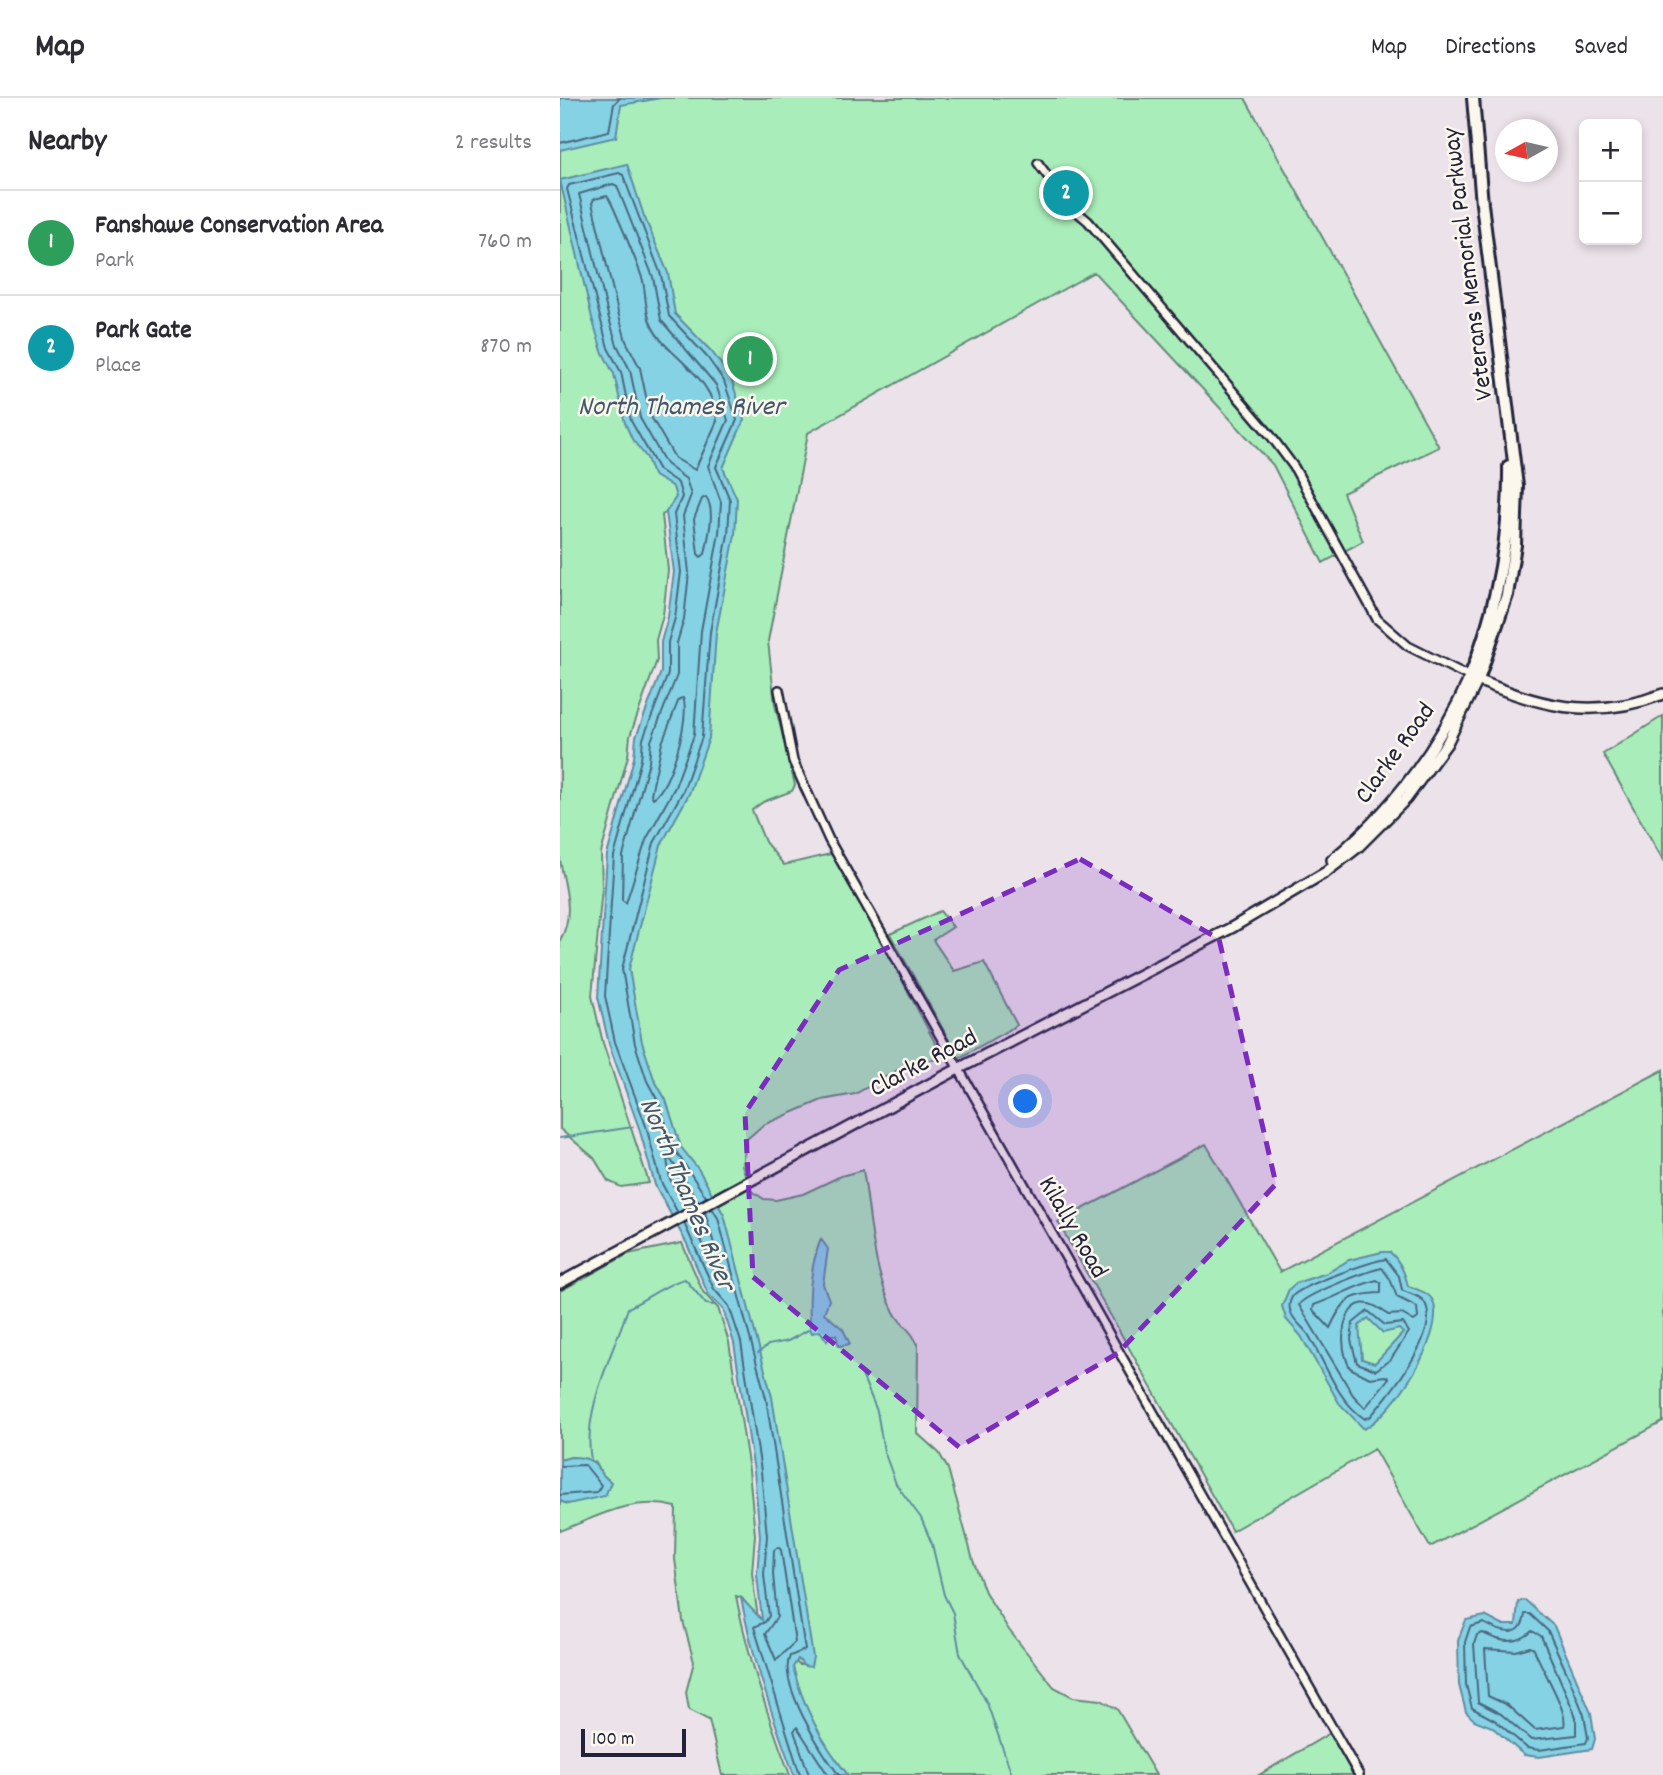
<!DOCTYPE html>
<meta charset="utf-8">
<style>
:root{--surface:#fff;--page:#f2f2f3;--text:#2b2b33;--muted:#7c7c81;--line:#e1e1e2;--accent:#1f6fb2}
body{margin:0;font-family:Dekko,sans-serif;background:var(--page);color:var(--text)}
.controls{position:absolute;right:21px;top:21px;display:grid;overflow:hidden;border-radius:10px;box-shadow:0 4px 10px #0003}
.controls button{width:63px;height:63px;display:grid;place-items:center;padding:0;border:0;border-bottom:2px solid var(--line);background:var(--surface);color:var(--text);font:35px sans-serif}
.compass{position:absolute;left:935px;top:21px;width:63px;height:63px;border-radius:50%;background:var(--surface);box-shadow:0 4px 10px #0003;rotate:262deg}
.scale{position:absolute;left:21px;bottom:18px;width:105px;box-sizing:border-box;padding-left:7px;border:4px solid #22223b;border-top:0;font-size:19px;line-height:24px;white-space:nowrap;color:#22223b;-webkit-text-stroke:5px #fbf7ec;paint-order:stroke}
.you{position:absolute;left:466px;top:1004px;width:24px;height:24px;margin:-18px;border:5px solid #fff;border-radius:50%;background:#1a73e8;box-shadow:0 0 0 10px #1a73e833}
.badge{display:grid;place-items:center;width:46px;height:46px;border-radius:50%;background:var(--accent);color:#fff;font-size:23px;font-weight:700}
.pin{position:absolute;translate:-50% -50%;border:4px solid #fff;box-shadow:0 2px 7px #0006}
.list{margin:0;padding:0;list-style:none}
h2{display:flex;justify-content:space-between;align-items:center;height:91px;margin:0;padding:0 28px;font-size:30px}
h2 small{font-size:23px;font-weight:400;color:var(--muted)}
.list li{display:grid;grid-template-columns:46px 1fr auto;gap:21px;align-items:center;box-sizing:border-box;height:105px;padding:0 28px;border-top:2px solid var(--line)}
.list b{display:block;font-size:26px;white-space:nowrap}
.list p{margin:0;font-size:23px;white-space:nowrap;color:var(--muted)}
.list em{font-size:23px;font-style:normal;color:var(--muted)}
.map{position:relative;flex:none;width:1103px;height:1677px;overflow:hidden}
header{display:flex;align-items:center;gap:42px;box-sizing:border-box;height:98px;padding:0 35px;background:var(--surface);border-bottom:2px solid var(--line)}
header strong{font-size:33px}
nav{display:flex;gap:38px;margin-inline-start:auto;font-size:24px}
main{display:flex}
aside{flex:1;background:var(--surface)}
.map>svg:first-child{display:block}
</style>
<header>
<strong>Map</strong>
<nav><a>Map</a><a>Directions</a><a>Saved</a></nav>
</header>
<main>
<aside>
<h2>Nearby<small>2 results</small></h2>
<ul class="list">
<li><span class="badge" style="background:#2e9e5b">1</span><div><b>Fanshawe Conservation Area</b><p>Park</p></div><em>760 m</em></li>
<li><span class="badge" style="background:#0f9aa8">2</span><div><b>Park Gate</b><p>Place</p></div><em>870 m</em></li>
</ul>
</aside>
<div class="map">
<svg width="1103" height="1677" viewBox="0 0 1103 1677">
<rect width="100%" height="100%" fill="#ece3ea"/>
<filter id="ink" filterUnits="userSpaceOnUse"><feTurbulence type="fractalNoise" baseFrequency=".0143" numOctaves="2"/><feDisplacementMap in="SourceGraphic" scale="14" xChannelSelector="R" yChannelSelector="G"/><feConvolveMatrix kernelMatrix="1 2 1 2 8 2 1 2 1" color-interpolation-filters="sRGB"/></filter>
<g filter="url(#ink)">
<path fill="#a9eeba" stroke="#66887a" stroke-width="2" d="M0,0H685L879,349L783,395L803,443L763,465L713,367L534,174L248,335L208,543L215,607L235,687L232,693L203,704L192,712L205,744L224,767L275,755L381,956L374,962L357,961L295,996L262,1002L203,1027L187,1041L182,1067L190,1092L204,1101L216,1102L243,1096L281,1078L303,1072C311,1118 312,1172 334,1214C341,1228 354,1233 358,1249L357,1335L379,1355L388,1371L413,1462L425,1494L449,1532L494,1589L513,1599L541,1602L557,1611L596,1677H286C260,1645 239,1607 229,1567L233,1560L239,1567H247L221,1362L118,1047L78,942L65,870L165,382L102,417L108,472L103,517L96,542L97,562L70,638L68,658L41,755L42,790L32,898L43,945L89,1085L61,1089L48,1083L34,1060L0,1031V842C15,818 5,789 0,762Z
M1103,618V762L1043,656Z
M380,813L393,829L373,842L394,873L424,864L457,927L399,960L330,836Z
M1103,972V1324L870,1449L814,1351L672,1433L498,1124L646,1046L720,1174Z
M122,1145L143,1194L158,1210L169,1244L189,1372L195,1437L192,1475L198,1521L182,1500L176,1498C188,1559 208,1619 230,1677H162L149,1622L129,1612L126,1594L134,1564L123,1523L115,1461L116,1409C72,1398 41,1417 0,1433V1403L8,1406L44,1379L35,1364L11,1359L0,1362V1193L68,1156Z
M772,1634L794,1677H699Z"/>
<path fill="#86d2e5" stroke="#5e8ca1" stroke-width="2" fill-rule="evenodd" d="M0,0H101L61,7L56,39L0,52Z
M67,66L84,118L108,175L115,216L152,254L171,280L184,322L163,370L177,401L175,437L156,535L149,640L129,696L101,747L69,871L82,944L94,981L106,1002L121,1049L139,1072L164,1117L212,1299L253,1559L251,1569L244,1568L238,1561L233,1569C243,1608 263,1646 288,1677H234C213,1621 192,1558 181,1500L202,1522L197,1477L200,1438L194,1373L174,1245L163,1211L148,1196L127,1146L95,1087L79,1030L49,946L38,899L47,757L74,660L76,639L101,574V544L108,519L114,474L106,414L116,399L113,389L93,377L87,360L72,341L65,325L54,276L42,253L32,220L0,82Z
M261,1141L268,1151L263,1186L269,1202L264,1215L283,1231L290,1246L279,1248L276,1237H270L267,1243L260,1233L252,1235L250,1231C249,1200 249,1170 261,1141Z
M822,1154H830C840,1163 845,1175 848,1188C857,1192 871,1194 874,1206C883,1240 834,1315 804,1331L779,1305L741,1238L726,1221L722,1208L729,1191L736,1185L767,1175L789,1162ZM808,1220L823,1235L839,1231L843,1235L815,1265L802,1261L799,1228Z
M11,1359C40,1359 32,1370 51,1384L45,1398L8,1406L0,1403V1362Z
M965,1502L994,1528L1031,1615L1035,1641L1032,1651L979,1659L964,1657L932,1629L914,1622L906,1614L899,1587L898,1542L906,1522L925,1518L942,1527H956L958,1504Z"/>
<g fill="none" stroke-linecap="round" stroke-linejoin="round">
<path stroke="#4a687f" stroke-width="2" d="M0,45L49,33L54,6L60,0
M53,86L57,88L93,179L101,222L156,287L168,322L148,368L161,404L159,435L141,533L134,637L115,689L86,742L66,805L62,802L63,758L89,664L91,643L117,577V545L124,521L129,475L123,418L131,397L126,381L106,366L80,320L70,272L57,247L48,217L19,96Z
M47,98C52,103 80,172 83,183C86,197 85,213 91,226C105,259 154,275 157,323L135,372L115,360L90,317L80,270L66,243L58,214L32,105L34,101Z
M146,399C156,412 148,440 145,456L141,459L138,456L134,421L142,401Z
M123,600C131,617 110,691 93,700L91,696L102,645L119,601Z
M126,1110L110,1081L107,1061L111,1062L139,1104
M152,1110L158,1120L206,1300L245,1552L230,1558C217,1583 262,1656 279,1677
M118,1115L101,1084L86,1028L55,944L45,898L54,758L81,662L83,641L108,576V544L115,520L121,474L114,416L122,399L118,385L99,372L71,323L61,274L48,250L7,91L9,87L59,75L63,77L101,177L109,218L147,259L164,283L177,322L156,369L170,402L168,436L150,534L142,639L123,693L94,745L62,871L75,946L87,983L99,1005L115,1052L146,1099
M132,1121L155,1174L159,1175L161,1171L145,1114
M124,1125L154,1191L169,1208L181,1244L201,1373L207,1438L204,1477L209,1518L205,1524L194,1529L240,1677
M826,1161L839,1178L842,1192C849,1196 862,1198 865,1205C881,1235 829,1296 811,1318L805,1321C777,1303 765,1264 748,1236C743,1229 734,1223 731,1215C729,1210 729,1204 732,1199C737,1189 812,1163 826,1161Z
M822,1170L830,1181L837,1199L857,1209L858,1220L854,1223L842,1216L828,1217C788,1181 773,1238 790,1270L810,1280L825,1278L829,1280L805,1310L793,1297L739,1207C743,1197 808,1173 822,1170Z
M817,1182L821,1185V1195C789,1196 783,1202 770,1230L753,1212L754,1207C776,1200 795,1187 817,1182Z
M808,1213L825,1227L843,1225L849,1234L831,1261L816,1272L797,1265L791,1242L793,1225Z
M0,1368L25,1367L41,1387L37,1394L0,1397
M218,1449L221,1452L235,1544L216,1562L205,1536L217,1519L213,1476L214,1452Z
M970,1516L988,1533L1010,1582L1024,1617L1028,1640L1026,1645L979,1652L967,1650L936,1623L912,1610L906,1587L905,1544L910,1529L924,1525C942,1535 962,1542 965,1516Z
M972,1533L981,1538L1002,1586L1016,1619V1637L971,1642L941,1616L918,1604L914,1546L917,1537L923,1535C940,1544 957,1548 972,1533Z
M970,1549L974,1551C980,1568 1009,1614 1004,1628L975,1632L947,1607L928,1598L925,1551L956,1553Z
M249,1677L234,1633L237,1629L268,1677"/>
<path stroke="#5e8ca1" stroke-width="2" d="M0,1040L73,1029
M198,1255L208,1247L228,1243L250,1231
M302,1277L317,1313L324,1353L336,1386L361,1420L372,1446L384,1497L393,1515L400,1556L427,1605L452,1677
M31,1362C22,1313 53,1256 68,1210C83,1203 111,1183 125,1181L146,1206L154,1207"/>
<defs>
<path id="minor" d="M478,65L510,108L528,123L711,338L734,369L817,521L848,548L910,579
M219,592L233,663L269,742L799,1677"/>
<path id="major" d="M772,762C832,712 879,650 910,579C978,607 1030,624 1103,596
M0,1185L398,971L673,829L766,774L797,750L846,701L887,645L918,582"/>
<path id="highway" d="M913,0L922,106L957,388L955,447L947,497L918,582
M910,579C937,510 950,442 949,368"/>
</defs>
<use href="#minor" stroke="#22223b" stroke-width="12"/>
<use href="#major" stroke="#22223b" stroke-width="14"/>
<use href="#highway" stroke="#22223b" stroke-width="16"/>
<use href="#minor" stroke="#fbf7ec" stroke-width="7"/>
<use href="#major" stroke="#fbf7ec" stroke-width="9"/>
<use href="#highway" stroke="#fbf7ec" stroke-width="10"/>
</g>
</g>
<path fill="#7b2cbf" fill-opacity="0.2" stroke="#7b2cbf" stroke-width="5" stroke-dasharray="14 9" stroke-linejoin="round" d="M520,761L659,841L716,1086L558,1255L399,1349L193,1179L185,1015L279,872Z"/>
<g text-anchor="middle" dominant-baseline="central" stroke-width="5" stroke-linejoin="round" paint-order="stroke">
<g font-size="26" fill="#22223b" stroke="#fbf7ec">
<text transform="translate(909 166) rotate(-97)">Veterans Memorial Parkway</text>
<text transform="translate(836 656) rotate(-54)">Clarke Road</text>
<text transform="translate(364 966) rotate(-28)">Clarke Road</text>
<text transform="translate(512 1130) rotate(60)">Kilally Road</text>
</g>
<g font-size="28" font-style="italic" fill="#40576e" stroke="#fbf7ec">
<text x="121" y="311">North Thames River</text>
<text transform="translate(125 1097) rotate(67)">North Thames River</text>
</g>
</g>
</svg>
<div class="controls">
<button>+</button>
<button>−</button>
</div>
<svg class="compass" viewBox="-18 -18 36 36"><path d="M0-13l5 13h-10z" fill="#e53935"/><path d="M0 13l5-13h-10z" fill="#7c7c81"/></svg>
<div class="scale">100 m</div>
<div class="you"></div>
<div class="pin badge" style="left:190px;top:261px;background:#2e9e5b">1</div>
<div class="pin badge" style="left:506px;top:95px;background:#0f9aa8">2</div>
</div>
</main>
